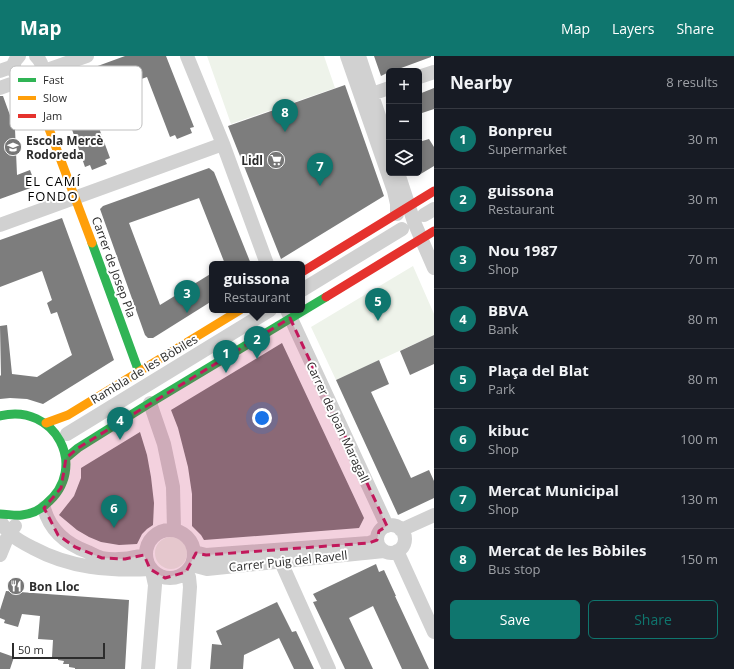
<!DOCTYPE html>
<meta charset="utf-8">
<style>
:root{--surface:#171b24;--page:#242831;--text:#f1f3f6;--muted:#9ea1a6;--line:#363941;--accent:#0f766e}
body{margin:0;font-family:"Open Sans",sans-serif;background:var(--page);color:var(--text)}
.controls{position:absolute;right:12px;top:12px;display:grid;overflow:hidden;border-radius:6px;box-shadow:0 2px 10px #0003}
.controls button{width:36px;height:36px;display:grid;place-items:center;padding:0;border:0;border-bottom:1px solid var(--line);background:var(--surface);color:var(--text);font:20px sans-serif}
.scale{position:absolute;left:12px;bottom:10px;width:93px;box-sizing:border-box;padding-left:4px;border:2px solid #2c2c2c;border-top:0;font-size:11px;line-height:14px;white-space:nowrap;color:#2c2c2c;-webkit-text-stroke:3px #fff;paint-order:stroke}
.you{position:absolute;left:262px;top:362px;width:14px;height:14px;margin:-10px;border:3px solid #fff;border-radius:50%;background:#1a73e8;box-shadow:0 0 0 6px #1a73e833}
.badge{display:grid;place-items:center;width:26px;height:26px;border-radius:50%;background:var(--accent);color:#fff;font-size:13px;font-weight:700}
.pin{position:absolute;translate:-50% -33px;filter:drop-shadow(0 1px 2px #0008)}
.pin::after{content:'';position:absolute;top:21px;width:14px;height:12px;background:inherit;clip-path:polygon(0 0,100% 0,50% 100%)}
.popup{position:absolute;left:209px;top:205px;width:96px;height:52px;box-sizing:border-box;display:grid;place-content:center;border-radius:6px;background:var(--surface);filter:drop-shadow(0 1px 3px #0005);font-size:13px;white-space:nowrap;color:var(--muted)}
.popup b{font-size:15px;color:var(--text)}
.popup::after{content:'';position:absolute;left:50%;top:100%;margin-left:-8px;border:8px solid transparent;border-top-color:var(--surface)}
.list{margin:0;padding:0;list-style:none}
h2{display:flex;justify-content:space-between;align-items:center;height:52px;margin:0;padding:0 16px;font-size:17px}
h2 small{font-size:13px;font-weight:400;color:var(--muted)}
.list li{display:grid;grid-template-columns:26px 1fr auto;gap:12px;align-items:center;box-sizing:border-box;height:60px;padding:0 16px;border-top:1px solid var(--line)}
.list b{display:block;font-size:15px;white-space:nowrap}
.list p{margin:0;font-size:13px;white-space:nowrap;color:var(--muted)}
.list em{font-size:13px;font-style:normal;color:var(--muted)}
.actions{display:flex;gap:8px;padding:12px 16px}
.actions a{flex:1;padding:9px 0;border:1px solid var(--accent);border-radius:6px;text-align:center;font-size:14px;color:var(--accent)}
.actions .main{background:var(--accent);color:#fff}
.icon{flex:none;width:22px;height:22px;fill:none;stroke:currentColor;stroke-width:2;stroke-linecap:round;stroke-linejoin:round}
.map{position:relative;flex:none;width:434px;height:613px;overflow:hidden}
header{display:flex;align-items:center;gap:24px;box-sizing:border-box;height:56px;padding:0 20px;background:var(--accent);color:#fff}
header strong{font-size:19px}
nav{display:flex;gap:22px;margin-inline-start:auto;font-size:14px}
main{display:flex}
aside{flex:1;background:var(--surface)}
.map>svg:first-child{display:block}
</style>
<header>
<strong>Map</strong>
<nav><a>Map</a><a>Layers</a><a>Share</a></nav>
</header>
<main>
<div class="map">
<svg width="434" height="613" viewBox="0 0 434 613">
<rect width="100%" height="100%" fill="#fff"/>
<path fill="#eef3ea" d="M207,0H324L335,32L231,68Z
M413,210L434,258V279L336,324L311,271Z
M155 497a16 16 0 1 1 32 0a16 16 0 1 1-32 0Z"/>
<path fill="#7d7d7d" d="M125,0H166L194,71L190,72L192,77L177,83L175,79L170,81L147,21L88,42L110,102L105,104L107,108L92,114L90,109L85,111L68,62L54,26Z
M374,0H431V1L393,15H389V16L381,20Z
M345,29L384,140L281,203L228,70Z
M434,32V53L419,58V38Z
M0,40H3L15,73L17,119L30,114L36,130L0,143Z
M429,83L434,91V110L419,119V86Z
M209,112L214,116L251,208H225L199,142L129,167L160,249L212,217V245L153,282H148L145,279L100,153L103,150Z
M62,162L114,304L43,348L27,343L10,342L0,343V320L1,319L0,270L7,269L12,318L37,321L72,299L57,256L51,258L47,247L52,244L42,215L0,231V184Z
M434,279V308L410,319L400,295Z
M282,287L364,462L359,472L204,484L201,479L192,470V438L188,411L178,372L171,354Z
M379,304L389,328L371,336L411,422L429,414L434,425V442L398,459L336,324Z
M140,376L147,399L151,421L154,447L153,469L147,473L142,478L137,488L119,489L101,486L89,481L77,474L59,459L74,440L81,422V412Z
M376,508L379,516L384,514L396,540H395L429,613H402L373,550L349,562L373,613H345L313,546L317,545L313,538Z
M6,535L129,544L125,613H75V612L69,611V608H63L64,605L58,604V601H52L53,584L38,583L40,560L22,558L18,571L4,567L5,564L0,562V554Z
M277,546L292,576L296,575L314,613H294L279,582L244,599L243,613H210L212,588L222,589L216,575Z
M0,596L14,601L10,613H0Z"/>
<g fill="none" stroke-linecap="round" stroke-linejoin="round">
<path stroke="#d1d1d1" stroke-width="14" d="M19,0C0,17 36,39 41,14C43,9 40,4 36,0
M187,0L223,88L267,208
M347,0L394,135L397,148V158
M359,0L389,90
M0,15L14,10
M41,16L87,0
M419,21L434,16
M0,32L22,24
M372,38L389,32
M398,117L414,166L434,212
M424,159L434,153
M0,169L223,88
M302,234L402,173
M287,254L387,470
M150,347L164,388L173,431L174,473
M67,378L270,254
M44,452C50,475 66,488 88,496C92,498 97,501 102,502C117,505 131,502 145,499
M0,465C3,469 6,474 9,477C16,483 25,488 33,492C70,512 109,515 150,513
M377 483a14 14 0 1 1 28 0a14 14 0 1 1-28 0Z
M146 498a24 24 0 1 1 48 0a24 24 0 1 1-48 0Z
M401,474L434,459
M397,495L434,576
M194,496L206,499L369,487L377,484
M0,499L9,477L15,470
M281,506L329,613
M192,509L207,513L384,495
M148,613L155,529L152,515
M184,613L190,531L189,521L186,516"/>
<path stroke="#30b455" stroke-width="9" d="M92,187L139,316
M0,360C55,346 90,412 46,448C40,454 30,458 22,459C15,460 7,458 0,458
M66,402L78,392L150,347L326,241"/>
<path stroke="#ff9f0a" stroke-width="9" d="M31,25L92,187
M46,367L68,359L240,254"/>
<path stroke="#e5322d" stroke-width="9" d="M302,216L434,135
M326,241L434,175"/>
</g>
<path fill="#c2185b" fill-opacity="0.2" stroke="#c2185b" stroke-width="3" stroke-dasharray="8 5" stroke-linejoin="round" d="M290,262L387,470L379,475L377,484L369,487L206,499L196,497L186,516L165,522L150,513L144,499L125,503L102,502L75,491L58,479L44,452L61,432L66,402L78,392Z"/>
<defs>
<symbol id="school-disc" viewBox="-11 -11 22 22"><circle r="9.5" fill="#767676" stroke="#fff"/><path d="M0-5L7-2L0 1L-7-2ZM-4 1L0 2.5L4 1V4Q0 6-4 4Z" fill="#fff"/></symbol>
<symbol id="supermarket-disc" viewBox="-11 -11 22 22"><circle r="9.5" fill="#767676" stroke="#fff"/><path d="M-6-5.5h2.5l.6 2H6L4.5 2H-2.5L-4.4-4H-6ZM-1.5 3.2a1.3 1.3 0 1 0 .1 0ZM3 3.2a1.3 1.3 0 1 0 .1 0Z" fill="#fff"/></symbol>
<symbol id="restaurant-disc" viewBox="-11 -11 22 22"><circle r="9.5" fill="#767676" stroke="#fff"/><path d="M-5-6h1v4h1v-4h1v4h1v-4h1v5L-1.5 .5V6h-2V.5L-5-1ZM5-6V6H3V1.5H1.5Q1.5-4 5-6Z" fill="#fff"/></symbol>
</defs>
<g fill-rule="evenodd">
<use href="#school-disc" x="3" y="81" width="20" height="20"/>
<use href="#supermarket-disc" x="266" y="94" width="20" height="20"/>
<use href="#restaurant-disc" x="6" y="520" width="20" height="20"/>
</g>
<g text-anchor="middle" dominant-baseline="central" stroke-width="4" stroke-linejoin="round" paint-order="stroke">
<g font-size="12" font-weight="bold" fill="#2c2c2c" stroke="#fff" text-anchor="start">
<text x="26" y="84">Escola Mercè<tspan x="26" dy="14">Rodoreda</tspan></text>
<text x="263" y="104" text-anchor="end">Lidl</text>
<text x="29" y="530">Bon Lloc</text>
</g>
<g font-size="12" fill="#2c2c2c" stroke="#fff">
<text transform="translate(114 211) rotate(70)">Carrer de Josep Pla</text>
<text transform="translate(144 313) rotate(-31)">Rambla de les Bòbiles</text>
<text transform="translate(338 366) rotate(65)">Carrer de Joan Maragall</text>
<text transform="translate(288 505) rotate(-6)">Carrer Puig del Ravell</text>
</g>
<g font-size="13" letter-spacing="1" fill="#000" stroke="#fff">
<text x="53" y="125">EL CAMÍ<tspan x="53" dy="15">FONDO</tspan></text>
</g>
</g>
<rect x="10" y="10" width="132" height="64" rx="6" fill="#fff" stroke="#c0c0c0" stroke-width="1"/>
<rect x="18" y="22" width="18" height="4" fill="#30b455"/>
<rect x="18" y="40" width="18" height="4" fill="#ff9f0a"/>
<rect x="18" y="58" width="18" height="4" fill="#e5322d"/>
<g font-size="11" fill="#2c2c2c">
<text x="43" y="28">Fast</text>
<text x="43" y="46">Slow</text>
<text x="43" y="64">Jam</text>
</g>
</svg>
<div class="controls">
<button>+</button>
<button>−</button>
<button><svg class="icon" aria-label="layers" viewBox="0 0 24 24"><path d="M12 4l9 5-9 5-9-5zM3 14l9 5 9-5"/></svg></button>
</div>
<div class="scale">50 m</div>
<div class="you"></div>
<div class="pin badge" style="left:226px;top:317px">1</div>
<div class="pin badge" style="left:257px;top:303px">2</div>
<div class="popup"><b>guissona</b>Restaurant</div>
<div class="pin badge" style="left:187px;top:257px">3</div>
<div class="pin badge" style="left:120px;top:384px">4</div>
<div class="pin badge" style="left:378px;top:265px">5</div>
<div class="pin badge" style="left:114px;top:472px">6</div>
<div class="pin badge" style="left:320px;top:130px">7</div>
<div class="pin badge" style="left:285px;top:76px">8</div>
</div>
<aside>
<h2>Nearby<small>8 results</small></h2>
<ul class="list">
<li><span class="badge">1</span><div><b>Bonpreu</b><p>Supermarket</p></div><em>30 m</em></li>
<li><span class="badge">2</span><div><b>guissona</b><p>Restaurant</p></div><em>30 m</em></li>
<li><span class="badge">3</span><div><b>Nou 1987</b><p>Shop</p></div><em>70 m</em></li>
<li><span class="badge">4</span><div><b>BBVA</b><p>Bank</p></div><em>80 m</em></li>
<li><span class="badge">5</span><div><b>Plaça del Blat</b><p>Park</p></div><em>80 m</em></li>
<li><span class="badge">6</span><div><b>kibuc</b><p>Shop</p></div><em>100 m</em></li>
<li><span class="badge">7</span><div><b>Mercat Municipal</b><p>Shop</p></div><em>130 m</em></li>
<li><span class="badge">8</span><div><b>Mercat de les Bòbiles</b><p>Bus stop</p></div><em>150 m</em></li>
</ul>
<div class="actions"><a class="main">Save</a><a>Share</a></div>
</aside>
</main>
